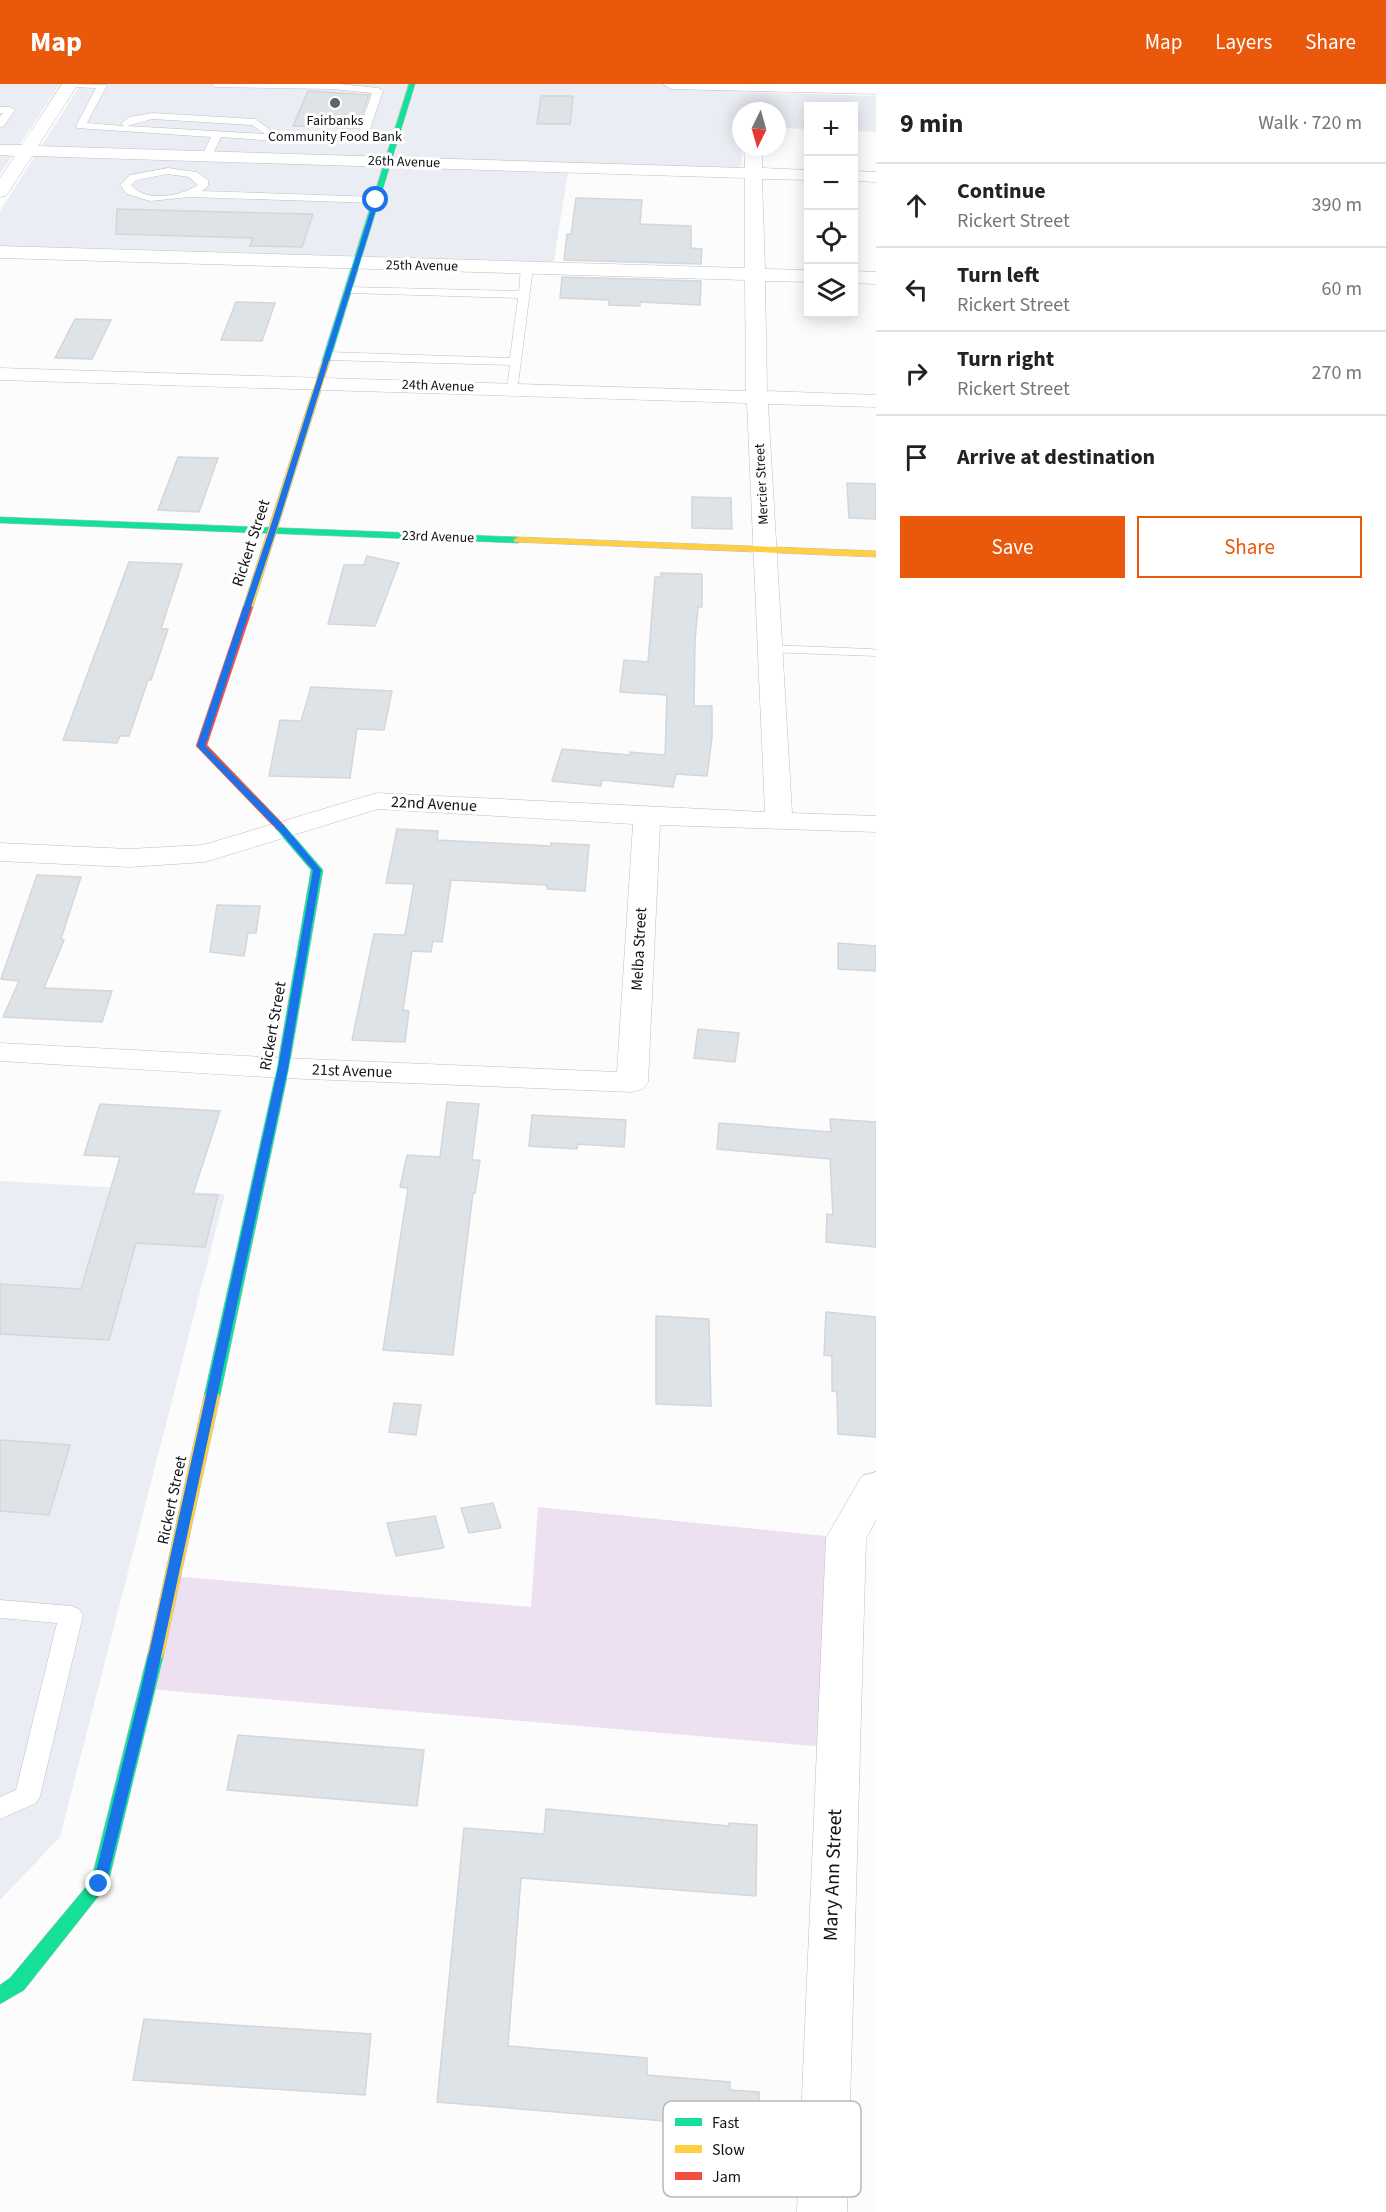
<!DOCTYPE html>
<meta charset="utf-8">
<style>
:root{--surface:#fff;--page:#f2f2f2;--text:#222;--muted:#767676;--line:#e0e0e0;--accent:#ea580c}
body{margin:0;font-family:"Source Sans 3",sans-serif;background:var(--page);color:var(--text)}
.controls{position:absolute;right:18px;top:18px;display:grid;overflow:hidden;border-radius:0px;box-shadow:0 3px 15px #0003}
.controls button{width:54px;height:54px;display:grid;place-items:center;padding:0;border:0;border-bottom:2px solid var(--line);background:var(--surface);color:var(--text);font:30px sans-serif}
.compass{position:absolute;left:732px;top:18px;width:54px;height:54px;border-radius:50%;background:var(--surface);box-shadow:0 3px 15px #0003;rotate:185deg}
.stop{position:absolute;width:18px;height:18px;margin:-14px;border:4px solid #1a73e8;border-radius:50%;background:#fff}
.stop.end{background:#1a73e8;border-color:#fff;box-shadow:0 2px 6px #0008}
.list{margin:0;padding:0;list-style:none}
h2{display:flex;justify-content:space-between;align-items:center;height:78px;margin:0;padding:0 24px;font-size:26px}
h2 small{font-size:20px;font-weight:400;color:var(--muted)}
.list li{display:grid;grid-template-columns:39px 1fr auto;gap:18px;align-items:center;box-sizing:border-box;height:84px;padding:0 24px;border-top:2px solid var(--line)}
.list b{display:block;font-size:22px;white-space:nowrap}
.list p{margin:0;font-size:20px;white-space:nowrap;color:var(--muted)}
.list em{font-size:20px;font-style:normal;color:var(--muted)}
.actions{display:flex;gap:12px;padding:18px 24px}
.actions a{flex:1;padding:14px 0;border:2px solid var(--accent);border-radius:0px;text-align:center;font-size:21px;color:var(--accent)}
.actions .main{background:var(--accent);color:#fff}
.icon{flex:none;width:33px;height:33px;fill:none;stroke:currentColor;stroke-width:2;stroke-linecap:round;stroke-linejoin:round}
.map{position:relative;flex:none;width:876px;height:2128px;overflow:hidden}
header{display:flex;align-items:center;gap:36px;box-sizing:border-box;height:84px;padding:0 30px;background:var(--accent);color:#fff}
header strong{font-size:28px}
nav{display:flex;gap:33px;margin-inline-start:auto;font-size:21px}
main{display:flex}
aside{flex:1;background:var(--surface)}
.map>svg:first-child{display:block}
</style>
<header>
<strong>Map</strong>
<nav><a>Map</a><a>Layers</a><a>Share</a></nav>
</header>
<main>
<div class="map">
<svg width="876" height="2128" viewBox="0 0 876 2128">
<rect width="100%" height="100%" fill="#fcfcfd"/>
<path fill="#ebedf4" d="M0,0H60L0,90Z
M81,0H741V8L876,12V48L854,47V22H808V45L777,44V27H741L742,80L737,84L569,82L553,183L0,166V127Z
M0,1097L225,1110L60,1753L0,1816Z"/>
<path fill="#ede1f1" d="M538,1423L846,1454L837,1664L148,1605L172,1492L531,1523Z"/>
<path fill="#dee3e8" stroke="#d4d6d8" stroke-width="1.5" d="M308,7L369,11L357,44L293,42Z
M541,12H573L570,40H537Z
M576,114L642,116L640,140L691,142V164L702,165L701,180L564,176L567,150H571Z
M117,125L262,129L313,130L302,163L250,162L253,154L116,150Z
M562,193L701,197L700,221L640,218V222L609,221V216L560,214Z
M236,218L275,219L262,257L221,256Z
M75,235L111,236L92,275L55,274Z
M178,373L218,374L199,428L158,426Z
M847,399L876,400V435L849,434Z
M692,413L731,414L732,445L692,444Z
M367,472L399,479L375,542L328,540L344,481H364Z
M129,478L182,480L161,545H168L151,596H148L129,652H120L117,659L63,656Z
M661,489L702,490V523H698L695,557L694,622H712V653L707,692L676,690L673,703L602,696L601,702L552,697L562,665L630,671V668L665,671L667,611L620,608L624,576L648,578L655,493H661Z
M311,603L392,607L384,646L357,645L350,694L269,692L280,636L301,637Z
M397,745L438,747L437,756L551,762V759L589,761L585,807L547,805V801L451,796L442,858L433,857L431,868L412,867L403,926L409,927L405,958L352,956L374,850L405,851L414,800L386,799Z
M37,791L81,793L61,855L64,856L44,904L112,907L102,938L3,933L19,897L1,895Z
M217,821L260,822L256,849H248L244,872L210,868Z
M838,859L876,862V887L838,885Z
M698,945L739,949L735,978L694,974Z
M447,1018L479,1020L472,1076H480L475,1109H473L453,1271L383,1266L408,1104L400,1103L407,1071L440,1073Z
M100,1020L220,1027L193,1110L218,1111L205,1163L136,1159L109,1256L0,1250V1200L81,1205L120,1073L84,1071Z
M532,1031L626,1036L624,1063L578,1060L577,1065L529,1062Z
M830,1035L876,1038V1163L826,1158L827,1130L833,1131L830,1075L717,1065L719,1039L831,1048Z
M826,1228L876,1233V1353L838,1350L837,1308L832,1307V1272L824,1271Z
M656,1232L709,1235L711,1322L656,1320Z
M394,1319L421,1321L416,1351L389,1348Z
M0,1356L70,1361L49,1431L0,1427Z
M493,1419L501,1444L469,1449L461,1424Z
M435,1432L444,1464L396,1472L387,1439Z
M238,1651L424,1666L417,1722L227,1706Z
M546,1725L729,1742V1739L757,1741L756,1812L521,1794L508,1962L647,1974V1991L730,1998V2006L759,2008L760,2045L437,2018L464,1744L544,1750Z
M144,1935L371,1950L365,2011L133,1996Z"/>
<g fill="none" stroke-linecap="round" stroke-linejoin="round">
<defs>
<path id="lane" d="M65,0L107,1L87,39L124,42L121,39L130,33L152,29L255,35L278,51L352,52L359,47L372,9L332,5L216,3L211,0H340L378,4L383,7L369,48L358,57H276L221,53L212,72L207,75L202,72L211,53L77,44L76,42L96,4L70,3ZM152,35L252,41L265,50L127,42Z
M0,23H10L15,26L4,42L0,43V33L3,29H0Z
M168,84L196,88L208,96V102L202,107L376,113L381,116L376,119L190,113L150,117L127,110L120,101L130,91ZM168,90L189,93L198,101C182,112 145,119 131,101L137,96Z
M527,181L533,184L517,308L513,309L507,305L510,281L328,276L322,272L328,268L510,274L518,214L348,209L342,206L348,203L519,207L521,184Z
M770,561L871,565L876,566V572L765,568L763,565Z
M0,1516L71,1522L79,1525L83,1531L40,1712L36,1719L0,1735V1713L16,1706L57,1539L0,1534Z"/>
<path id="street" d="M62,0H78L38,62L745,84L744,63H762V84L808,86V96L762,95L765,185L808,186V198L765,197L767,307L876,311V323L768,320L792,729L876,732V748L660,741L648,998L643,1005L632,1008L283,994L0,977V959L283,974L617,988L633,740L378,725L205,778L129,783L0,777V759L129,765L203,761L377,709L765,728L747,319L0,296V284L746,307L745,196L0,174V162L745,184V94L32,72L6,112L0,113V94L15,72L0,71V61H22Z
M663,0H876V10L671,5Z
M854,87L876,88V98L854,97Z
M854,187L876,188V200L854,199Z
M876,1388V1436L866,1454L847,2128H797L826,1454L862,1392Z"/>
<path id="fast" d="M409,0H415L330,277L323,279L322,277Z
M0,433L518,453L523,456L518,459L0,439Z
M281,741L285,742L323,786L289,984L220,1312L217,1316H207L204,1312L277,984L311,786L275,744Z
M156,1562L162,1564L164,1569L108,1800L24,1906L0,1920V1901L10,1894L91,1797L148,1569L150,1564Z"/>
<path id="slow" d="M326,274L330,277L253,523L252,525H244L243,523L322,277Z
M518,453L876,467V473L515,458L513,456Z
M212,1307L217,1308L220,1312L164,1569L162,1574L156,1576L150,1574L148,1569L204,1312L207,1308Z"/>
<path id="jam" d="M248,520L253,523L207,661L285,742V746H277L196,662L243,523Z"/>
</defs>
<use href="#lane" stroke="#bebfc2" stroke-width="1"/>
<use href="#street" stroke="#bebfc2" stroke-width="1"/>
<use href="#fast" stroke="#bebfc2" stroke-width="1"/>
<use href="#slow" stroke="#bebfc2" stroke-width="1"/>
<use href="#jam" stroke="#bebfc2" stroke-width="1"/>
<use href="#lane" fill="#fff" fill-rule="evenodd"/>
<use href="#street" fill="#fff" fill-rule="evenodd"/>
<use href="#fast" fill="#16e098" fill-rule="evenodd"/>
<use href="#slow" fill="#ffcf43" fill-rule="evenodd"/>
<use href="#jam" fill="#f24e42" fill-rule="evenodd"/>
</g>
<path fill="#1a73e8" d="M376,114L379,116L276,447L205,662L286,744L321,786L288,984L154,1605L106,1800L99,1806L93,1800L141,1605L278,984L313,786L280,748L197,662L269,447L374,116Z"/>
<circle fill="#636467" stroke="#fff" stroke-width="2" cx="335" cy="19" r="6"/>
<g text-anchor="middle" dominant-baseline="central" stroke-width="6" stroke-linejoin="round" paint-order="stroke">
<g font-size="14" fill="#101216" stroke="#fff">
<text x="335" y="37">Fairbanks<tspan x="335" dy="16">Community Food Bank</tspan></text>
</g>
<g font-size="14" fill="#101216" stroke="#fff">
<text transform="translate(404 78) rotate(2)">26th Avenue</text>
<text transform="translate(422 182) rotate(1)">25th Avenue</text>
<text transform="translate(438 302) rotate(2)">24th Avenue</text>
<text transform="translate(762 400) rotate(-93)">Mercier Street</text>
<text transform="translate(438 453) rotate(2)">23rd Avenue</text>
</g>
<g font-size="16" fill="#101216" stroke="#fff">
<text transform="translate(251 459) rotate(-72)">Rickert Street</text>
<text transform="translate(434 720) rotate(3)">22nd Avenue</text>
<text transform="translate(639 865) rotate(-87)">Melba Street</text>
<text transform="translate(273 942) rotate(-80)">Rickert Street</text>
<text transform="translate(352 987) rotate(2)">21st Avenue</text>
<text transform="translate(172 1416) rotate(-78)">Rickert Street</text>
</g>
<g font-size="20" fill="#101216" stroke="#fff">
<text transform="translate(833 1791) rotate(-88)">Mary Ann Street</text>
</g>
</g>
<rect x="663" y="2017" width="198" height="96" rx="9" fill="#fff" stroke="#b7b8b9" stroke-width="1.5"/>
<rect x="675" y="2034" width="27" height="8" fill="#16e098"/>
<rect x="675" y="2061" width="27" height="8" fill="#ffcf43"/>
<rect x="675" y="2088" width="27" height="8" fill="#f24e42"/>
<g font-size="16" fill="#101216">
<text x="712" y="2044">Fast</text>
<text x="712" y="2071">Slow</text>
<text x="712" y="2098">Jam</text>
</g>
</svg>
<div class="controls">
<button>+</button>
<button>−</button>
<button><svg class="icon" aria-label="locate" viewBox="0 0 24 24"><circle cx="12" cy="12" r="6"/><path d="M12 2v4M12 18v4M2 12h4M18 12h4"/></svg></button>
<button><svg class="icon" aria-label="layers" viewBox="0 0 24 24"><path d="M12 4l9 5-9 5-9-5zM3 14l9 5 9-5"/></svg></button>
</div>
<svg class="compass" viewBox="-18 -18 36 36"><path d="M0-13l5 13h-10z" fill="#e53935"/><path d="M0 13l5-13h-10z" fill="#767676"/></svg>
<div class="stop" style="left:376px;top:116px"></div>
<div class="stop end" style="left:99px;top:1800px"></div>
</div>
<aside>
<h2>9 min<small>Walk · 720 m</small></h2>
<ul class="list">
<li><svg class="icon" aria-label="ahead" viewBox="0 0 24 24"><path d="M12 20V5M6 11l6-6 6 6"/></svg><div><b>Continue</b><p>Rickert Street</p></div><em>390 m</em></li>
<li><svg class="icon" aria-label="left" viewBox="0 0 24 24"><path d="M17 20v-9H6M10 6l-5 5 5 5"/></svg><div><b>Turn left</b><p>Rickert Street</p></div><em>60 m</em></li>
<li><svg class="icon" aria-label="right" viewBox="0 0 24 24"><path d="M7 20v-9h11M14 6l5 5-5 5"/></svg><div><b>Turn right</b><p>Rickert Street</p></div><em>270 m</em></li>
<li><svg class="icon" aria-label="arrive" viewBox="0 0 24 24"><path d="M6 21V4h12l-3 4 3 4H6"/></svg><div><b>Arrive at destination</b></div></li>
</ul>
<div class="actions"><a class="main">Save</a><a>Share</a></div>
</aside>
</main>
